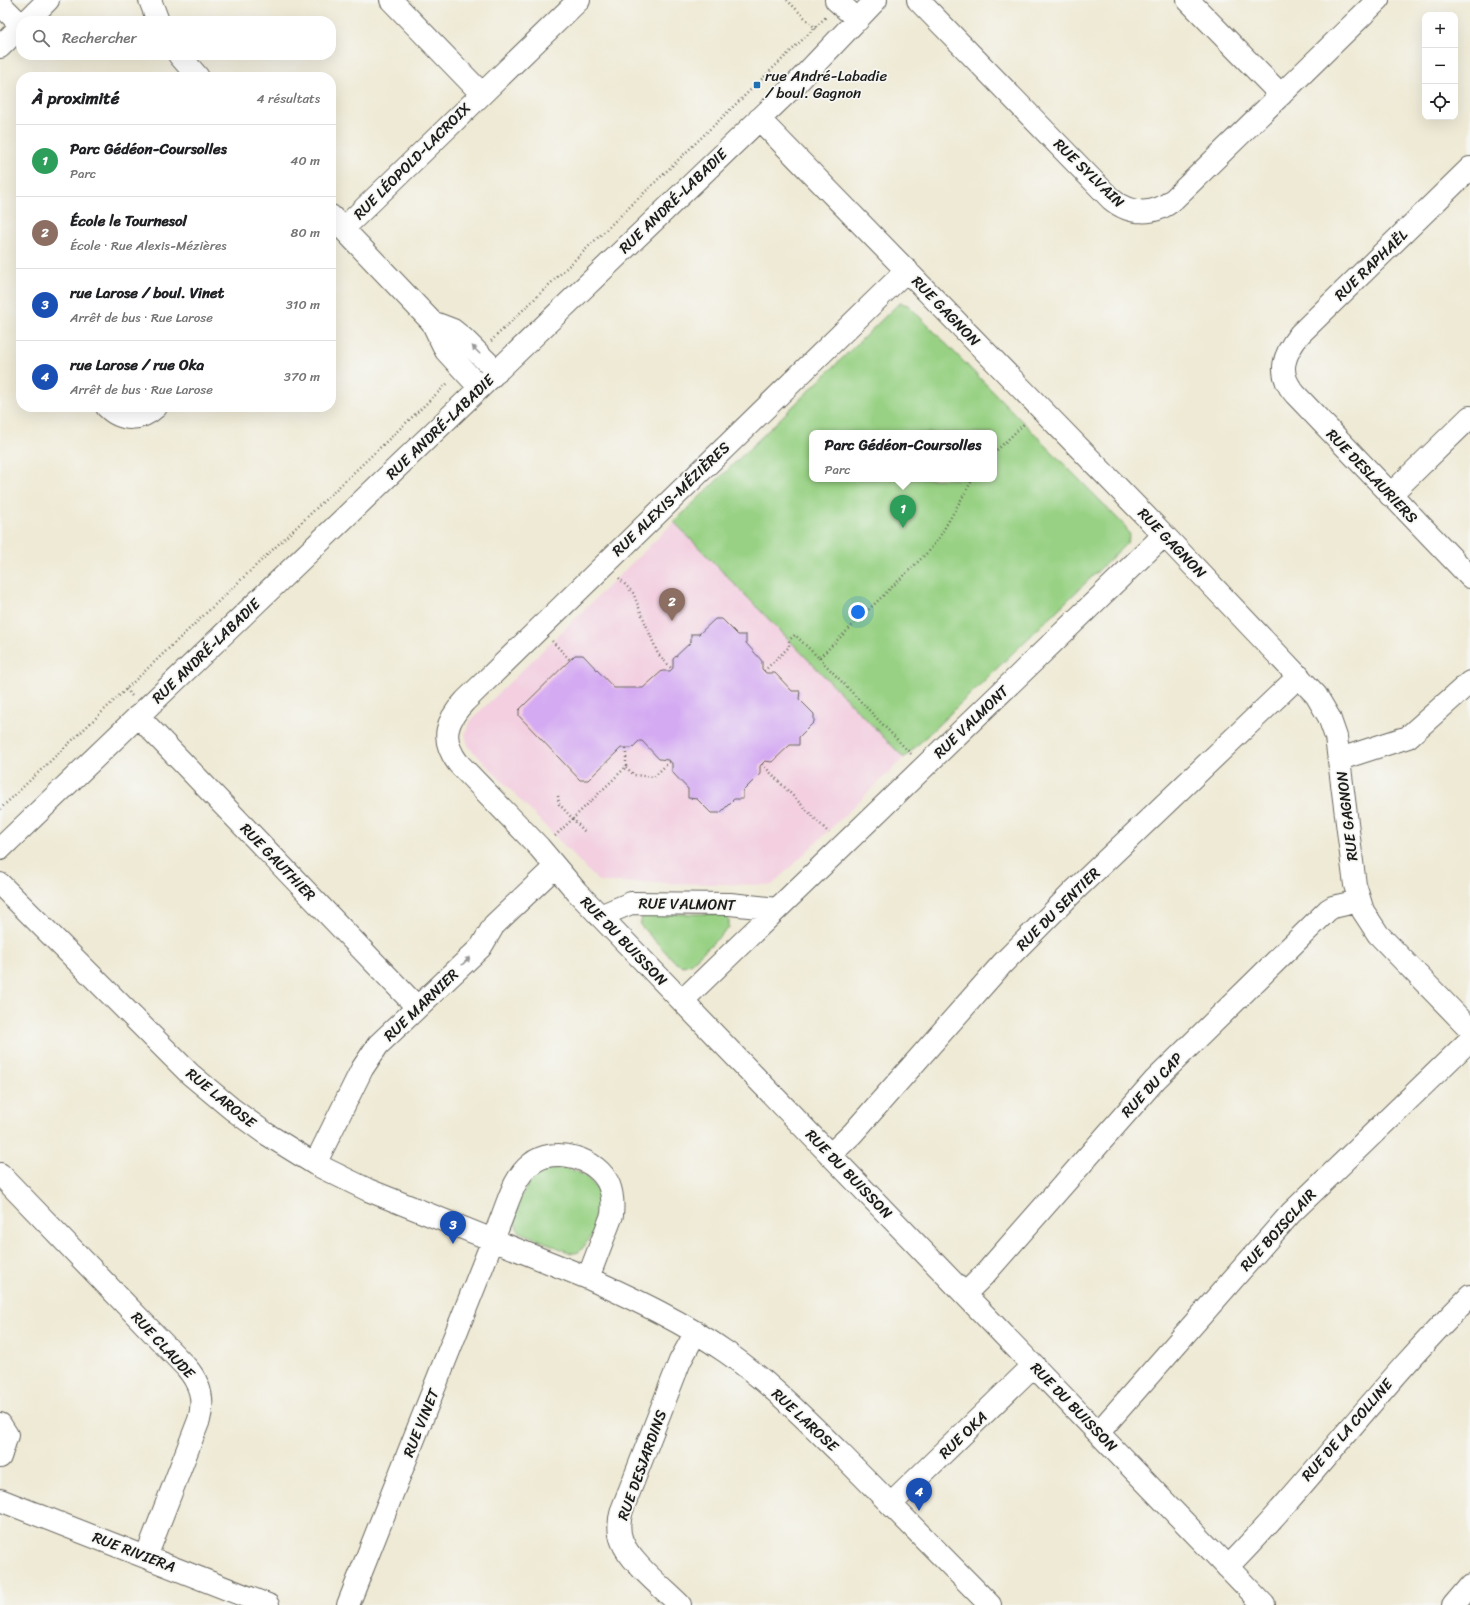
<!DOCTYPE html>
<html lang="fr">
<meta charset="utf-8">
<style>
:root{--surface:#fff;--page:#f2f2f2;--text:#202124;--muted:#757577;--line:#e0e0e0;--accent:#1f6fb2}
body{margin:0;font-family:Sriracha,sans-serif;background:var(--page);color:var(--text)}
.controls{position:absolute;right:12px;top:12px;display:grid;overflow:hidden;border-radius:8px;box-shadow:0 4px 16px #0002}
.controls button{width:36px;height:36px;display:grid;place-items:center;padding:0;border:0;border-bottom:1px solid var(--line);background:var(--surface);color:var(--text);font:20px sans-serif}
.you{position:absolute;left:858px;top:612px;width:14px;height:14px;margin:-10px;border:3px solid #fff;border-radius:50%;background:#1a73e8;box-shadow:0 0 0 6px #1a73e833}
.badge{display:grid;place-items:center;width:26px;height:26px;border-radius:50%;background:var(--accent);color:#fff;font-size:13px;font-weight:700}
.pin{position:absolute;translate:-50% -33px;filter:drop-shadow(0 1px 2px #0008)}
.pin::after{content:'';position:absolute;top:21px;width:14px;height:12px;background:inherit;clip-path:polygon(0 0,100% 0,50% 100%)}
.popup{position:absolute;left:809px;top:430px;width:188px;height:52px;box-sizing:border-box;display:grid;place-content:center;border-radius:8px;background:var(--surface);filter:drop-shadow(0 1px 3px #0005);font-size:13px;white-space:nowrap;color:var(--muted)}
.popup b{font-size:15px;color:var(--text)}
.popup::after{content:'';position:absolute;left:50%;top:100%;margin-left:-8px;border:8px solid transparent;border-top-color:var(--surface)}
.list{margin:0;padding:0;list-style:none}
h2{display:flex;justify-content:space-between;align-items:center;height:52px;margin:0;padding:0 16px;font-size:17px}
h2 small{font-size:13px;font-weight:400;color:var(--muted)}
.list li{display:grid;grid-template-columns:26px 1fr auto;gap:12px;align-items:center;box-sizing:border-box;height:72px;padding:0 16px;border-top:1px solid var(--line)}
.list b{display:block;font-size:15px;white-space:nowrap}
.list p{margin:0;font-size:13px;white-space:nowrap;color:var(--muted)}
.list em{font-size:13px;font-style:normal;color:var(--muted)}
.icon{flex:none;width:22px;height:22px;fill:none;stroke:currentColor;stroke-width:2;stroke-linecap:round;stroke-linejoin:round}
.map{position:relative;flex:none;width:1470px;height:1605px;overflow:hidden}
.search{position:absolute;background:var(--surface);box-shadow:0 4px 16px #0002;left:16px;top:16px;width:320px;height:44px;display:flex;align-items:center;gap:10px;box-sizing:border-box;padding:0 14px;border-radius:16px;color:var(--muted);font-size:15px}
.panel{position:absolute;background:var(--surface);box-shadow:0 4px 16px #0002;left:16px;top:72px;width:320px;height:340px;border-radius:16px}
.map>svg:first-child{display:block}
</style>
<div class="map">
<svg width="1470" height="1605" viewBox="0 0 1470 1605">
<rect width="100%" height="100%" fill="#f6f6f2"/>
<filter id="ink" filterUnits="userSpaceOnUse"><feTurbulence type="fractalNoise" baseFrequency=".025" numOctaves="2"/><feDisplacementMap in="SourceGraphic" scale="8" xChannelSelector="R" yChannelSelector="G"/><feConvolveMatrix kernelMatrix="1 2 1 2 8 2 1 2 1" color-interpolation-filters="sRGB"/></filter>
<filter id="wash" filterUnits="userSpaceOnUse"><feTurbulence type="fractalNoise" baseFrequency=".012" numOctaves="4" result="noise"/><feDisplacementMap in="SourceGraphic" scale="16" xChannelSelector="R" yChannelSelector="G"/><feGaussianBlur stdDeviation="0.9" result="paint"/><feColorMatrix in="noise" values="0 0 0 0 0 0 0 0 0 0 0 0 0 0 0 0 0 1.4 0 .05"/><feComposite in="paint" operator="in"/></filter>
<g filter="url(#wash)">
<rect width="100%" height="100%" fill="#efead5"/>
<path fill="#f3cfe0" d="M674,522L904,758L772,885L599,882L469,747L466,739L465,733L471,720Z"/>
<path fill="#98d184" stroke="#5a7650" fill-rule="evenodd" d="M901,303L908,305L1125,526L1130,535L1127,543L904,758L674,522L897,305ZM812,433H994V479H812Z
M643,914H726L729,921V928L690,964L683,966L676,963L640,925Z
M560,1168C601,1170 613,1213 587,1242C582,1248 581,1254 571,1253L520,1232C507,1221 524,1185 536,1176C543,1171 551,1169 560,1168Z"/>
<g id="blocks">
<path fill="#d4aaf2" d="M715,619H722L738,635H746V643L762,661V669L766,673H775L792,691H800L799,699L814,714V722L799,737V745H790L772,762L765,761L760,766V774L743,791V799H734L720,813H711L697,799L688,798V789L672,772V763L668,760L659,759L642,741H639L632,748H621L588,780H580L519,716V710L575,655H583L614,688H643L662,671H670L673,668V659L691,642V634H699Z"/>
</g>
</g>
<g filter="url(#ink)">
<use href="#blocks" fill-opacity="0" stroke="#66645d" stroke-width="1"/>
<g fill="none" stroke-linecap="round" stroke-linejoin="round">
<defs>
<path id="minor" d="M150,0L158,21
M391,0L481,93
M836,0L858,20
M918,0L1111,199C1130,215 1155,216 1174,199L1378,0
M1188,0L1281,95
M0,4L21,25
M27,21L48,0
M0,47L21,26
M179,55L198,77
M759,119L1164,535L1316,695L1329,717L1336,737L1355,885L1363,911L1378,934L1470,1029
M1470,168L1300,334C1284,354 1276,373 1295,394L1470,577
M331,216L432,322L446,351L480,388
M343,229L579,0
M907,270L465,701C446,721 440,739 458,763L539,847L577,892L1264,1605
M432,322L453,330L463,338L497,372
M107,407C122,422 141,421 156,407
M1390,495L1470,417
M138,716L417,1007
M1340,759L1408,737L1470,682
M0,849L794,86L876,0
M0,884L190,1074L232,1109L265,1133L315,1164L368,1190L588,1278C636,1300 683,1322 726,1352C768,1381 803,1417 839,1452C890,1503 940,1554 990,1605
M600,916L631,903L730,904L777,909
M682,1001L1164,535
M830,1155L852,1134L1002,964L1075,890L1299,676
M315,1164L362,1069L378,1045L481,947L494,925L555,867
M0,1174L186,1367C200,1383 205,1399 199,1420L146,1557
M965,1294L984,1275L1155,1080L1328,910L1333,907L1359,901
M0,1424L7,1435L0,1457
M1099,1432L1291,1213L1470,1040
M0,1500L268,1605
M891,1504L1034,1365
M1227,1567C1312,1481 1383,1381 1470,1296
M348,1605L502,1217C509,1199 515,1176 531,1164C554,1145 598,1158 609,1185C613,1195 613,1205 612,1215L588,1278
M680,1605C664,1589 629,1561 622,1541C618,1531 619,1520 622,1510L680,1361L696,1332
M1453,1605L1470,1585"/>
</defs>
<use href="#minor" stroke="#66645d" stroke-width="24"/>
<path stroke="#66645d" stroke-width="2.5" stroke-dasharray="1 3" stroke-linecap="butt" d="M787,0L816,29
M491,341L827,16
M994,453L1025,423
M619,578L633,593L658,654L672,669
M552,641L570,660
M819,658L911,754
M764,671L789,647V640L795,635L819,658L929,551L940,536L973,479
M126,689L132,696
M762,764L829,833
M626,767L634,775L654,777L670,761
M558,796L559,804L586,833
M0,809L449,382
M555,836L626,767V748"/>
<use href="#minor" stroke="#fff" stroke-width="22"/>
</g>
<defs><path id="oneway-solid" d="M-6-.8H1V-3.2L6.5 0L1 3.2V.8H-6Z"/></defs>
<g fill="#999">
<use href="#oneway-solid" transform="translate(476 350) rotate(-134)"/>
<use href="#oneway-solid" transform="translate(466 961) rotate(-43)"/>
</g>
</g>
<rect fill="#1f6fb2" stroke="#f6f6f2" stroke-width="1.5" x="753" y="81" width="8" height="8" rx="2"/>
<g text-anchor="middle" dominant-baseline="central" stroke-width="3.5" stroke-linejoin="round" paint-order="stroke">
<g font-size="15" fill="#1c1c1c" stroke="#f6f6f2" text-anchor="start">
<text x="765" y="76">rue André-Labadie<tspan x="765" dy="17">/ boul. Gagnon</tspan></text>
</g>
<g font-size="15" fill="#1c1c1c" stroke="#f6f6f2">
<text transform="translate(412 161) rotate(-45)">RUE LÉOPOLD-LACROIX</text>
<text transform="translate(1089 173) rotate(44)">RUE SYLVAIN</text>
<text transform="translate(673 201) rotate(-44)">RUE ANDRÉ-LABADIE</text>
<text transform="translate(1371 265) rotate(-44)">RUE RAPHAËL</text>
<text transform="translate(946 311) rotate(46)">RUE GAGNON</text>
<text transform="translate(440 427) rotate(-44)">RUE ANDRÉ-LABADIE</text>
<text transform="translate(1372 476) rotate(46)">RUE DESLAURIERS</text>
<text transform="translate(671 499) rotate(-44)">RUE ALEXIS-MÉZIÈRES</text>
<text transform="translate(1172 543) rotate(46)">RUE GAGNON</text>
<text transform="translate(206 651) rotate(-44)">RUE ANDRÉ-LABADIE</text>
<text transform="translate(971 722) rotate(-44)">RUE VALMONT</text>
<text transform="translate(1347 816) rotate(-97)">RUE GAGNON</text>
<text transform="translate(278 862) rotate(46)">RUE GAUTHIER</text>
<text transform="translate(687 904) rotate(1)">RUE VALMONT</text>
<text transform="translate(1058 909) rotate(-45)">RUE DU SENTIER</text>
<text transform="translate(624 941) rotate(46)">RUE DU BUISSON</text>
<text transform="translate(421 1005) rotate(-44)">RUE MARNIER</text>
<text transform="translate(1152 1085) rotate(-47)">RUE DU CAP</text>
<text transform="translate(221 1098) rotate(39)">RUE LAROSE</text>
<text transform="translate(849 1174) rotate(46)">RUE DU BUISSON</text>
<text transform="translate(1278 1230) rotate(-48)">RUE BOISCLAIR</text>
<text transform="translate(163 1345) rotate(47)">RUE CLAUDE</text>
<text transform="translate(1074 1407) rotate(46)">RUE DU BUISSON</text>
<text transform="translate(805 1420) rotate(43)">RUE LAROSE</text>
<text transform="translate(421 1423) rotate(-68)">RUE VINET</text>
<text transform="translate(1347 1430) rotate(-49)">RUE DE LA COLLINE</text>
<text transform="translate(963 1435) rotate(-44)">RUE OKA</text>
<text transform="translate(642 1465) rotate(-70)">RUE DESJARDINS</text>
<text transform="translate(134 1552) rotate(21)">RUE RIVIERA</text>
</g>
</g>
</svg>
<div class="controls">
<button>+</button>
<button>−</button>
<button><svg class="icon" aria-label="locate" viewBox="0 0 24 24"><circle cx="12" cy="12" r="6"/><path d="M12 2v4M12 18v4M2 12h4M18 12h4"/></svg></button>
</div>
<div class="you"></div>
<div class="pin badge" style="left:903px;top:528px;background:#2e9e5b">1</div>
<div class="popup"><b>Parc Gédéon-Coursolles</b>Parc</div>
<div class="pin badge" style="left:672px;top:621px;background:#8d6e63">2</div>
<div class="pin badge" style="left:453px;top:1244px;background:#1a4fb4">3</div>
<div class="pin badge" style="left:919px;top:1511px;background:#1a4fb4">4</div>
<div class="search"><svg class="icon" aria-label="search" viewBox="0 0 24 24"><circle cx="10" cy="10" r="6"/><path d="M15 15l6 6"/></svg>Rechercher</div>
<section class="panel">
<h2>À proximité<small>4 résultats</small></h2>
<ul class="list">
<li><span class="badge" style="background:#2e9e5b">1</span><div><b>Parc Gédéon-Coursolles</b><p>Parc</p></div><em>40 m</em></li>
<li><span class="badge" style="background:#8d6e63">2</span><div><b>École le Tournesol</b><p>École · Rue Alexis-Mézières</p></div><em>80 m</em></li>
<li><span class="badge" style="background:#1a4fb4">3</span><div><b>rue Larose / boul. Vinet</b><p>Arrêt de bus · Rue Larose</p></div><em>310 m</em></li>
<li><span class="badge" style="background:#1a4fb4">4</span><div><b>rue Larose / rue Oka</b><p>Arrêt de bus · Rue Larose</p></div><em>370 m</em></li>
</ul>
</section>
</div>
